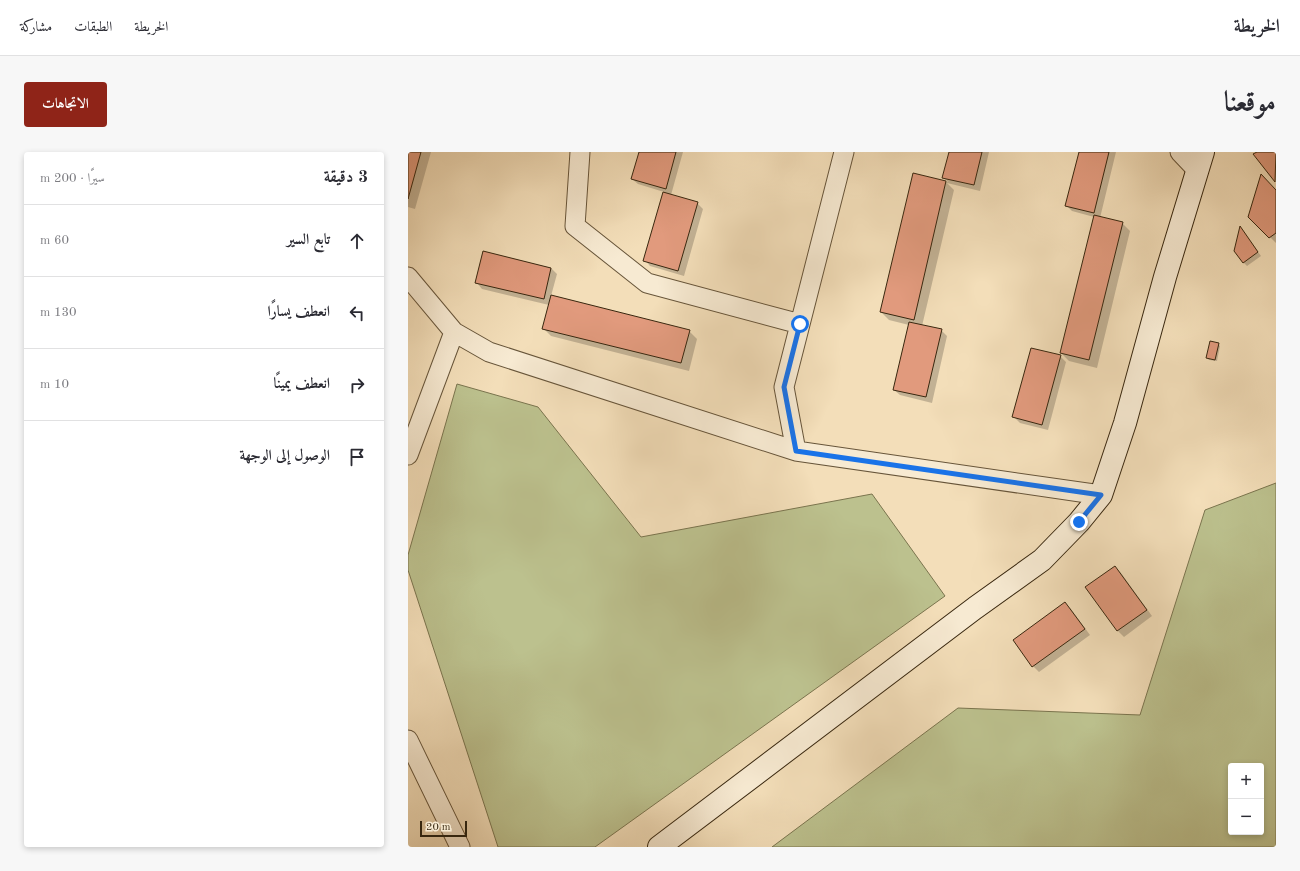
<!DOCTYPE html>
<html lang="ar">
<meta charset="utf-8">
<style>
:root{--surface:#fff;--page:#f7f7f7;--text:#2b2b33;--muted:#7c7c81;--line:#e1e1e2;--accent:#8f2418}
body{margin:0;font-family:"Old Standard TT",Amiri,serif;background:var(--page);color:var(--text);direction:rtl}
.controls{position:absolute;right:12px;bottom:12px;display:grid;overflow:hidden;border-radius:4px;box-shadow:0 2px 6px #0003}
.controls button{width:36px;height:36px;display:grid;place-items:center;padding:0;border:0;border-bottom:1px solid var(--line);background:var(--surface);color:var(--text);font:20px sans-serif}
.scale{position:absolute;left:12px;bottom:10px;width:47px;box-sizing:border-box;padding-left:4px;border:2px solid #38270f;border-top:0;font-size:11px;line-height:14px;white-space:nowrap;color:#38270f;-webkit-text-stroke:3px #f7ead2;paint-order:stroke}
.stop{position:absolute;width:12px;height:12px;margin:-9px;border:3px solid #1a73e8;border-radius:50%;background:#fff}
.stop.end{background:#1a73e8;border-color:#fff;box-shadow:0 1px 4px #0008}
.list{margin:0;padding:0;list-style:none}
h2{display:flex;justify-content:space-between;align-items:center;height:52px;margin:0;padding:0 16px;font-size:17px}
h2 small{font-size:13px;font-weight:400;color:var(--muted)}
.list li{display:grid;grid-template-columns:26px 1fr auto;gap:12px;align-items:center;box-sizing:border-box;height:72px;padding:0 16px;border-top:1px solid var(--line)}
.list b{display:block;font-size:15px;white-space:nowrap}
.list em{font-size:13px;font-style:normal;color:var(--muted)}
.icon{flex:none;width:22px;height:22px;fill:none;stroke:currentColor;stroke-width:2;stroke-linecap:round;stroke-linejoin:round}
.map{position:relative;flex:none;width:868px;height:695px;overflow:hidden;direction:ltr;border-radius:4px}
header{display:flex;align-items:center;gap:24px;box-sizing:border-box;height:56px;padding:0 20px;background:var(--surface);border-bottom:1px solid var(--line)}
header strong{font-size:19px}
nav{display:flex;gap:22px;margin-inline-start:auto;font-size:14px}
.intro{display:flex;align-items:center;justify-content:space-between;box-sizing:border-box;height:96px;padding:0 24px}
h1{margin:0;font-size:28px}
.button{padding:10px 18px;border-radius:4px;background:var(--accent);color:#fff;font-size:14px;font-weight:700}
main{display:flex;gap:24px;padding:0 24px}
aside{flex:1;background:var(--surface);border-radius:4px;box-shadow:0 2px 6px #0003}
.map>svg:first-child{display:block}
</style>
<header>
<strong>الخريطة</strong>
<nav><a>الخريطة</a><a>الطبقات</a><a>مشاركة</a></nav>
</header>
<div class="intro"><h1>موقعنا</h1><a class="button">الاتجاهات</a></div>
<main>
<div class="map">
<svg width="868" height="695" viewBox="0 0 868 695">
<rect width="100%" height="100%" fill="#f3deb9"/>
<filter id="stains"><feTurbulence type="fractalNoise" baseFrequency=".005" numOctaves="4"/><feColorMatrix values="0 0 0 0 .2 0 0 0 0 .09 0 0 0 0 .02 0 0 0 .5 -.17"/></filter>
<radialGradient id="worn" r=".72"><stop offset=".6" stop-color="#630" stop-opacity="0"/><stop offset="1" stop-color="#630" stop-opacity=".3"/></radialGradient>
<path fill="#bcc18e" stroke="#7a744e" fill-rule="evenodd" d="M49,232L130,255L233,385L464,342L537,444L187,695H90L0,418V403Z
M868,331V695H364L550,556L732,563L797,358ZM823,614H853V680H823Z"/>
<path fill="#0003" d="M0,0H23L7,57L0,55Z
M232,0H275L263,43L289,51L295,57L276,124L242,114L237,108L256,40L230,32L224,27Z
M542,0H581L572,39L539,31L546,38L514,174L533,178L539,184L524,251L492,243L486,238L501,173L481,168L473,160L506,22L540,30L535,25Z
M672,0H708L692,66L714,71L722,79L689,216L661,209L653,201L686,65L664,59L658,53Z
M850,0H868V29L847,2Z
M868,39V91L841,64Z
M835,79L853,104L839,114L835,110Z
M76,100L143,116L149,122L143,144L281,179L289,187L281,219L143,184L135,176L141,153L74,137L69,131Z
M810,192L812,194L809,209L801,208L799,206Z
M652,204L658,210L640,278L612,271L606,265Z
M707,415L713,421L744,464L716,485L710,479L679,436Z
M657,451L663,457L682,483L631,520L625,514L606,488Z"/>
<path fill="#e19a7d" stroke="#38270f" d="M0,0H13L0,47Z
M231,0H268L258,37L223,27Z
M541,0H574L566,33L534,26Z
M671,0H701L686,61L657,54Z
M849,0H868L867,30L845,2Z
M505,21L538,29L506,168L472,160Z
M853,22L868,38V81L861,86L840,65Z
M255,40L290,50L270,119L235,109Z
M686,63L715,70L681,208L652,201Z
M832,74L850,100L835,111L826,99Z
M75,99L143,116L136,147L67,131Z
M143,143L282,178L273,211L134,177Z
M501,170L534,177L518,245L485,238Z
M802,189L811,191L807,208L798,206Z
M623,196L653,203L634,273L604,265Z
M707,414L739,458L709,479L677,435Z
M657,450L677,477L624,515L605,488Z"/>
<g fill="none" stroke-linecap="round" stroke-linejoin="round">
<defs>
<path id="street" d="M172,0L167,74L239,131L392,172
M436,0L376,235L388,299L693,343
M772,0L790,19
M0,125L46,180L81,200L388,299
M0,303L46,180
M0,588L52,695"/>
<path id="secondary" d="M251,695L567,456L634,408L671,370L693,343L717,271L757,125L795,0"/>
</defs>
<use href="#street" stroke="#67553a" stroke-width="21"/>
<use href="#secondary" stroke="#38270f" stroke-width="24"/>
<use href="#street" stroke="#f7ead2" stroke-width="19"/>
<use href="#secondary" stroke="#f7ead2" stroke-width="22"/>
</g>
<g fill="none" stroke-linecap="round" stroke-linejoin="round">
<path stroke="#1a73e8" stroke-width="5" d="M392,172L376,235L388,299L693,343L671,370"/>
</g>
<rect width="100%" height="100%" filter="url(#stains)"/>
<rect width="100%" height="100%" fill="url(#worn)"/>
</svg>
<div class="controls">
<button>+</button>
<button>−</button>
</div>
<div class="scale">20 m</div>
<div class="stop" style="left:392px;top:172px"></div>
<div class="stop end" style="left:671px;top:370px"></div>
</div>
<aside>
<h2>3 دقيقة<small>سيرًا · 200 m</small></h2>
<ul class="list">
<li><svg class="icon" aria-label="ahead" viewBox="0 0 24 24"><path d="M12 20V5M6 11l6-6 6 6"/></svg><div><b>تابع السير</b></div><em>60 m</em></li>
<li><svg class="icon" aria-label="left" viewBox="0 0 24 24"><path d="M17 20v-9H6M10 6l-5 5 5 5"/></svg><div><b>انعطف يسارًا</b></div><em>130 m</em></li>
<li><svg class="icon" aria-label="right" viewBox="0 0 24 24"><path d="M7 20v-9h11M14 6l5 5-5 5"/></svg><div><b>انعطف يمينًا</b></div><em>10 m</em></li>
<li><svg class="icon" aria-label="arrive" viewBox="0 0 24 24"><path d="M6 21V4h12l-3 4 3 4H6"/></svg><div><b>الوصول إلى الوجهة</b></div></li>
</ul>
</aside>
</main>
